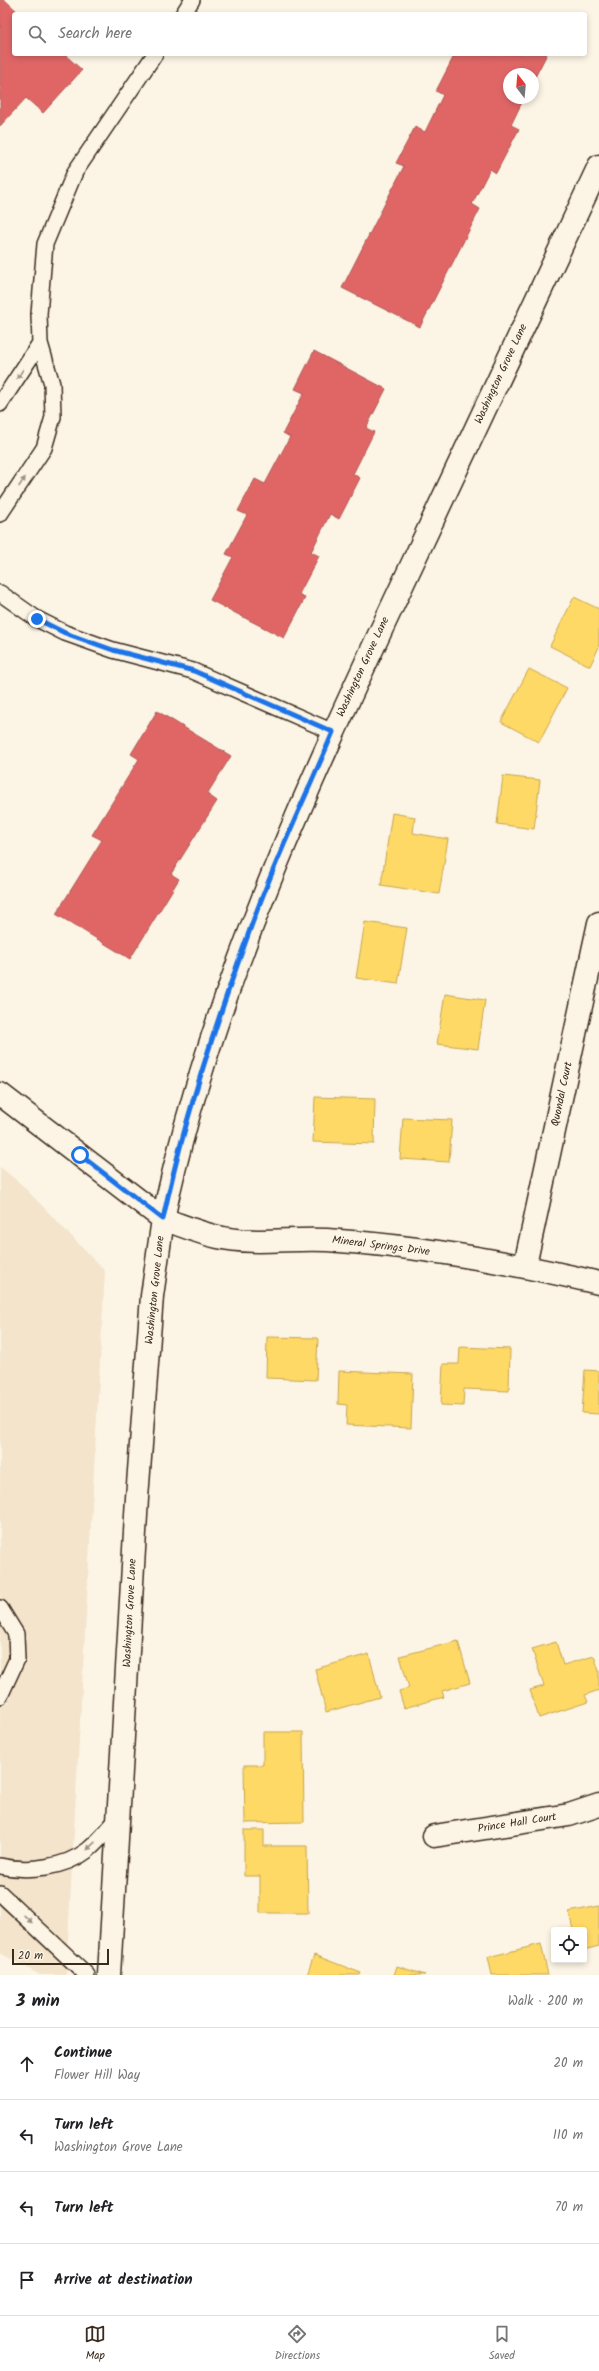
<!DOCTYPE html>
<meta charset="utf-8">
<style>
:root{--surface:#fff;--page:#f2f2f2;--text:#202124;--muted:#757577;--line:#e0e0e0;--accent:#3b2a1e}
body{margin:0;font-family:Kalam,sans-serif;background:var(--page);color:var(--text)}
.controls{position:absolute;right:12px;bottom:12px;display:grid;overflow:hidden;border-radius:4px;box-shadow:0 2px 6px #0003}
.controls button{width:36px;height:36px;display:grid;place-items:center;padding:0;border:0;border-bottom:1px solid var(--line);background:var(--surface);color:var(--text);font:20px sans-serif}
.compass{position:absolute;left:503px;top:68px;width:36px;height:36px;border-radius:50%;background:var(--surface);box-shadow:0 2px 6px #0003;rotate:344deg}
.scale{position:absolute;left:12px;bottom:10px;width:97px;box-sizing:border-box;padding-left:4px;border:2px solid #3b2a1e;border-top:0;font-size:11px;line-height:14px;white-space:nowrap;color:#3b2a1e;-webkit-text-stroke:3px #fcf5e5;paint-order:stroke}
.stop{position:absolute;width:12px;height:12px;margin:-9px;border:3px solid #1a73e8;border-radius:50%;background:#fff}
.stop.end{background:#1a73e8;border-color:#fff;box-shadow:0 1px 4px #0008}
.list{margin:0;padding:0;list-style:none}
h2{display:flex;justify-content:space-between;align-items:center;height:52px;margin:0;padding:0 16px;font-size:17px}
h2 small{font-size:13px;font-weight:400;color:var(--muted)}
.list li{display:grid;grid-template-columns:26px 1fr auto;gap:12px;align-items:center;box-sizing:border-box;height:72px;padding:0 16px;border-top:1px solid var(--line)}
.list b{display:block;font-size:15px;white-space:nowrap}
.list p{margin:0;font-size:13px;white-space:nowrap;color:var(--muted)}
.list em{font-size:13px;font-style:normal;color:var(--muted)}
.icon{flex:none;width:22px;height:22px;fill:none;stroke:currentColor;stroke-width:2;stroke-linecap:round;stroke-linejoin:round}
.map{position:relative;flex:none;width:599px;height:1975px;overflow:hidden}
.search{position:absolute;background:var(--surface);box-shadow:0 2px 6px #0003;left:12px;right:12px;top:12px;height:44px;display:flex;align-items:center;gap:10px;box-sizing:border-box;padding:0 14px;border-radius:4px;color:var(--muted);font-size:15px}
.sheet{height:340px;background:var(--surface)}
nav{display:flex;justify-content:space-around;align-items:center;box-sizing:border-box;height:56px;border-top:1px solid var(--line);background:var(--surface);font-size:11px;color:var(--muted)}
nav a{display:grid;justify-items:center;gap:2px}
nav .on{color:var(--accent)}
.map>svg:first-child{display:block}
</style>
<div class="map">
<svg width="599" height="1975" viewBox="0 0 599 1975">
<rect width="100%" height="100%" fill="#fcf5e5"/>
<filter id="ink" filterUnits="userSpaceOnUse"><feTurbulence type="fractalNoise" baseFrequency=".025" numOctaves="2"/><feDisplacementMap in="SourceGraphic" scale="8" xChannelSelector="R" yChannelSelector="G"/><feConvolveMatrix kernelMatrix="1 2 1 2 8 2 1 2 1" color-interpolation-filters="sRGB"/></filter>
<g filter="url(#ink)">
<path fill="#f3e4cb" d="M0,1167L20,1183L105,1271L66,1975H40L0,1953Z"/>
<path fill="#ffd966" stroke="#c4a450" d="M574,597L599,609V647L590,666L550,646Z
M529,669L567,688L539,742L501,722Z
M503,776L540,780L534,829L497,824Z
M392,813L415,817L413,833L448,839L439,894L381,885Z
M365,922L407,928L398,984L356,978Z
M445,994L485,1000L478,1049L437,1044Z
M315,1097L375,1099L374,1144L313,1142Z
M403,1118L452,1120L449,1162L400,1159Z
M267,1337L318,1338L316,1380L266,1378Z
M460,1347L510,1349L509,1391L464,1389L463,1406L441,1405L443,1364H459Z
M585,1370L599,1371V1414L582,1413Z
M339,1371L413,1374L411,1428L346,1425L347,1405L338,1404Z
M458,1641L470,1683L442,1691L444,1697L404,1708L399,1691L409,1688L400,1656Z
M556,1642L563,1665L594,1656L599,1671V1690L585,1695L588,1702L539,1718L530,1690L544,1686L532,1649Z
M369,1654L380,1697L326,1712L315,1669Z
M263,1732H303L304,1822L245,1823L244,1765H263Z
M244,1830H264V1846H307L308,1913H260V1876H244Z
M599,1906V1946L584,1950V1930H573L569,1912Z
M541,1944L548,1975H492L488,1957Z
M314,1955L361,1973L360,1975H307Z
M397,1966L425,1975H394Z"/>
<path fill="#e06666" stroke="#ae5450" d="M0,0H5L20,14H14V54H64L82,70L43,113L26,98L0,126Z
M455,54H547L533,81V74H509V98H524L511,125L519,129L496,173L490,169L472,204L480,209L420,327L342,288L404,166L396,163L415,127L425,132L443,95L436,91Z
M314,351L386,389L366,428L374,432L353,474L360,478L339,519L330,514L311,552L319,556L299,594L305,598L284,638L210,600L233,557L226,554L247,515L238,511L255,479L265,484L290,437L283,433L304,393L295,389Z
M157,711L231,756L207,794L217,801L171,874L179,879L130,959L56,914L102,840L92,835L139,759L131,754Z"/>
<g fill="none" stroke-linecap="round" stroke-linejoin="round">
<defs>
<path id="lane" d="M183,14L192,0
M0,404L40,343
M0,514L44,448L53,417L52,384L40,343L39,314L45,244L75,172L155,54
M0,593L37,619L65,633L113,650L193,671L333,732
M0,1608L16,1634L17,1659L0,1696
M0,1866C28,1872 65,1868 88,1850C99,1841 109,1828 118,1818
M0,1893L87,1975"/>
<path id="street" d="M599,166C533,308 466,450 399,592C304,794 209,999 163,1219C181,1225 199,1233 218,1237C253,1245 291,1238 327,1240C418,1246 510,1262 599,1283
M525,1265L599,923
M434,1836L569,1815L599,1805"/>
<path id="secondary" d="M0,1094L163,1219L152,1296L137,1498L109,1975"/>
</defs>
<use href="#lane" stroke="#3b2a1e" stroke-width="18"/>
<use href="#street" stroke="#3b2a1e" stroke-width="25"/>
<use href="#secondary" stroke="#3b2a1e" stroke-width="25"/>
<use href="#lane" stroke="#fcf5e5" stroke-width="15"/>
<use href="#street" stroke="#fcf5e5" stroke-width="22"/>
<use href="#secondary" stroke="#fcf5e5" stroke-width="22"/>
</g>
<defs><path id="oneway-solid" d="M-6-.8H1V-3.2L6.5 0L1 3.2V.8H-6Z"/></defs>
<g fill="#9c9082">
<use href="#oneway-solid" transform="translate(20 374) rotate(124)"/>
<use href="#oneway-solid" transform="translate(22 482) rotate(-56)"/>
<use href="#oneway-solid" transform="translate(91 1846) rotate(137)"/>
<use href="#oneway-solid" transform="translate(28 1919) rotate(43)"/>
</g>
</g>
<g fill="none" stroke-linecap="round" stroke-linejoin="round" filter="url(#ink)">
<path stroke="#1a73e8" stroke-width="5" d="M37,619L65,633L113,650L194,671L333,732C305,799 272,866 248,935C214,1028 183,1123 163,1219L80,1155"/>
</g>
<g text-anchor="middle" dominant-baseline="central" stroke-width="4" stroke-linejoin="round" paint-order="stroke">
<g font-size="11" fill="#3b2a1e" stroke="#fcf5e5">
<text transform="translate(501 374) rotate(-65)">Washington Grove Lane</text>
<text transform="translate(363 667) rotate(-65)">Washington Grove Lane</text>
<text transform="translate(562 1094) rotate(-78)">Quondal Court</text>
<text transform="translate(381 1246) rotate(7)">Mineral Springs Drive</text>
<text transform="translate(155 1290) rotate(-84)">Washington Grove Lane</text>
<text transform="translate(130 1613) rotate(-87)">Washington Grove Lane</text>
<text transform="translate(517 1823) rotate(-9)">Prince Hall Court</text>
</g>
</g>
</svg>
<div class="controls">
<button><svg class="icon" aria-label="locate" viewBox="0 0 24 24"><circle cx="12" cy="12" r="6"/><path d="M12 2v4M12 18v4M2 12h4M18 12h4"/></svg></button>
</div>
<svg class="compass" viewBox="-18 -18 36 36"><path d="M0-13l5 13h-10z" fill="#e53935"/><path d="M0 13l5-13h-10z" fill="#757577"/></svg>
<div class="scale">20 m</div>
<div class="stop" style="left:80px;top:1155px"></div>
<div class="stop end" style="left:37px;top:619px"></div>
<div class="search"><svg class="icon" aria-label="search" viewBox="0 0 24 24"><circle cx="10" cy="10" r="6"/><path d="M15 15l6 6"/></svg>Search here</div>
</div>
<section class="sheet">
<h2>3 min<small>Walk · 200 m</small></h2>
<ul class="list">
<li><svg class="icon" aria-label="ahead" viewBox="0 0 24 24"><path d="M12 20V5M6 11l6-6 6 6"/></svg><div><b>Continue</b><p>Flower Hill Way</p></div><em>20 m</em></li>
<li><svg class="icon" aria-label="left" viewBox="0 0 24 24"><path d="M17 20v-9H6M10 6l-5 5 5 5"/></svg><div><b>Turn left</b><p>Washington Grove Lane</p></div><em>110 m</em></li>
<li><svg class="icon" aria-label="left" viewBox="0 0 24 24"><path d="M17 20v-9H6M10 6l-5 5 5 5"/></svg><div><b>Turn left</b></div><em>70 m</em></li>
<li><svg class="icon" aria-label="arrive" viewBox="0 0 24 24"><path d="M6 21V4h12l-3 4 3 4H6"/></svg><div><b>Arrive at destination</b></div></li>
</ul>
</section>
<nav>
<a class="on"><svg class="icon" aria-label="map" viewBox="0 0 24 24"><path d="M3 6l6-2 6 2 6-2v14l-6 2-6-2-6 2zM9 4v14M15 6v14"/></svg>Map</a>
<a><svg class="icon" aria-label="directions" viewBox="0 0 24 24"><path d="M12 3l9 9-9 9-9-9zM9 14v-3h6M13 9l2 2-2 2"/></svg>Directions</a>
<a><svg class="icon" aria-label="saved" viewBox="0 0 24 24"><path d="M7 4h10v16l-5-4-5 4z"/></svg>Saved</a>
</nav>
